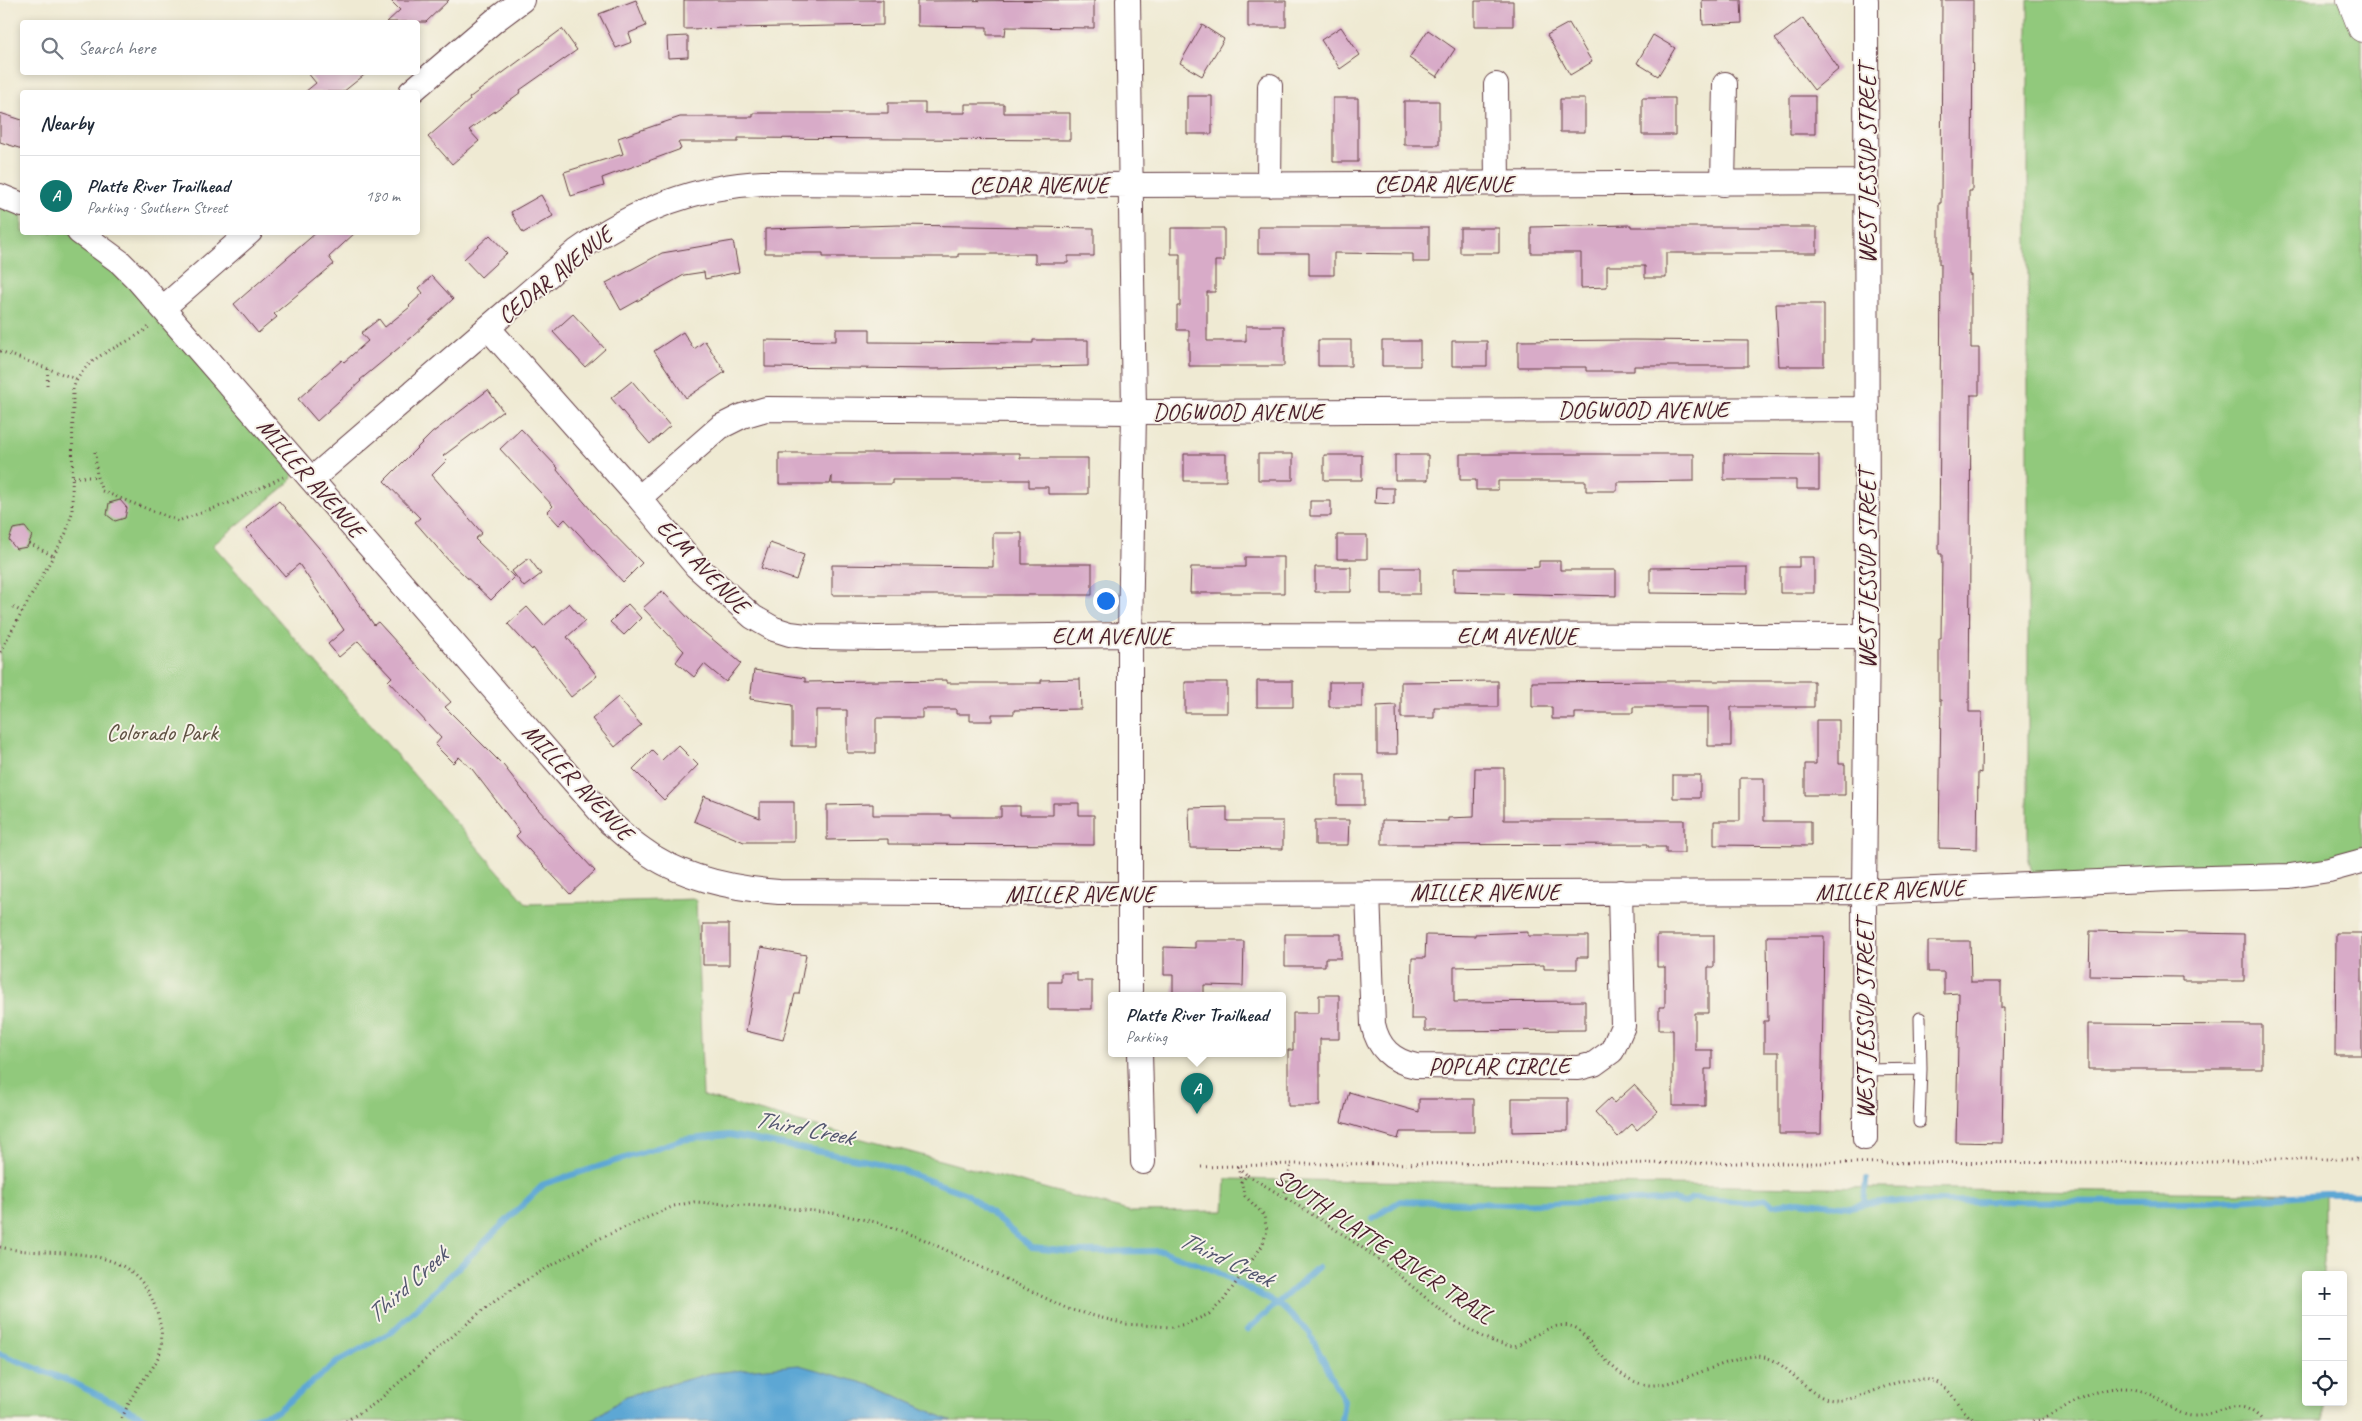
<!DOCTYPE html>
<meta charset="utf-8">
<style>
:root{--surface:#fff;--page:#f2f2f3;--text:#1f2937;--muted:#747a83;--line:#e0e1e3;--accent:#0f766e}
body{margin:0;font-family:Caveat,sans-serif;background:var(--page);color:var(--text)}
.controls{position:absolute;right:15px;bottom:15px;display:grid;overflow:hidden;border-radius:5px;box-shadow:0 2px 8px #0003}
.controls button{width:45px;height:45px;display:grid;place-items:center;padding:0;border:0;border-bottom:1px solid var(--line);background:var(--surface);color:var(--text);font:25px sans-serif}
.you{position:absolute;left:1105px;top:600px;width:18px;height:18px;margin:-12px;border:4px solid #fff;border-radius:50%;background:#1a73e8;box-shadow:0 0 0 8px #1a73e833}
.badge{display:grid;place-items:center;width:32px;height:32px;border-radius:50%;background:var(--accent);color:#fff;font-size:16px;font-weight:700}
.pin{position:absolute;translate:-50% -41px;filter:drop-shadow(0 1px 2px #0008)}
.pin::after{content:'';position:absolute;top:26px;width:18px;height:15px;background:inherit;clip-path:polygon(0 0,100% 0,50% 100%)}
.popup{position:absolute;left:1108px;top:992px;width:178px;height:65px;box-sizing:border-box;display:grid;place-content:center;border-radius:5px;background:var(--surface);filter:drop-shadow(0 1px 4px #0005);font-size:16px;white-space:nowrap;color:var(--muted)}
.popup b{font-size:19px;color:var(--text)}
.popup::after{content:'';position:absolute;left:50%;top:100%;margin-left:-10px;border:10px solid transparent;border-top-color:var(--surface)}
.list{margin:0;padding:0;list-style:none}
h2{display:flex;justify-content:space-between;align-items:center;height:65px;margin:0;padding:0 20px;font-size:21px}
h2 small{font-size:16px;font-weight:400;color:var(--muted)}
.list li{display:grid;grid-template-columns:32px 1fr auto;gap:15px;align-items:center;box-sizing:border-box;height:80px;padding:0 20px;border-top:1px solid var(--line)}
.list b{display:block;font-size:19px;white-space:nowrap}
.list p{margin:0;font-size:16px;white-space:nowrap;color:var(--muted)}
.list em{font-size:16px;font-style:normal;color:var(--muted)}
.icon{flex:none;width:28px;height:28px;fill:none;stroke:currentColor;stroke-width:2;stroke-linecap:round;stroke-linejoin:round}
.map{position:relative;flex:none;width:2362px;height:1421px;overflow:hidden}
.search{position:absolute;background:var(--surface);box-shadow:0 2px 8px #0003;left:20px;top:20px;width:400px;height:55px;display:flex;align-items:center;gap:12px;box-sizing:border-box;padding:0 18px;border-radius:5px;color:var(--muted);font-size:19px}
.panel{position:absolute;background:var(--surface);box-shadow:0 2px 8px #0003;left:20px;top:90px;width:400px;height:145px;border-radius:5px}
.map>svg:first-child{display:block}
</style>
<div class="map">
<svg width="2362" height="1421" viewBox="0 0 2362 1421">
<rect width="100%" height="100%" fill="#f7f3e8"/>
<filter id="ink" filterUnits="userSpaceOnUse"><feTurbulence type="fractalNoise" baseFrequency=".02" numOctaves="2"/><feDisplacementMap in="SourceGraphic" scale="10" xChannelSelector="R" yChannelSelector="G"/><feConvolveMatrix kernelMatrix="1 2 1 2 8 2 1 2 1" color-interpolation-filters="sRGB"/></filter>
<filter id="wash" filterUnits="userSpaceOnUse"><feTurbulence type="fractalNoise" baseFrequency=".0096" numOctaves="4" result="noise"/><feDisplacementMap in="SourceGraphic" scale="20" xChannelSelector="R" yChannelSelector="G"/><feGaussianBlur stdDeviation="1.12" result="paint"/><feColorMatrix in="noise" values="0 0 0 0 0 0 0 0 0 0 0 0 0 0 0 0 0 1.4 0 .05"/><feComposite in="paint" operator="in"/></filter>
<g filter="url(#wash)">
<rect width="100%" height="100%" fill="#efead3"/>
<path fill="#91c97c" stroke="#6e7454" d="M2028,0H2351L2362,28V861L2035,885L2028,856Z
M0,196L22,205V232L79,233L300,465L288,484L213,545L527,904L696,899L703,1096L1132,1212L1224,1211L1226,1179L2324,1194V1275H2306V1402H2324V1421H951L874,1386L626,1396L591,1421H0Z"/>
<path fill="#5da7d4" stroke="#546380" d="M799,1365L874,1386L951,1421H591L626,1396L711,1373Z"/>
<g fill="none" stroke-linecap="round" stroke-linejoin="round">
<path stroke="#5da7d4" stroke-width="6" d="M1864,1204C1877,1200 1889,1204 1902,1201L2204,1202L2324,1194H2362
M1373,1218L1400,1201L1507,1204L1672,1200L1684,1203L1692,1198L1745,1202L1766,1199L1773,1205L1799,1201L1850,1207L1864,1204L1866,1180
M1247,1330L1318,1267
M0,1354L74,1383L150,1421
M240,1421L276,1412L337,1362L393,1331L544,1184L681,1140L729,1135L884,1164L967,1194L1032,1248L1072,1252L1162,1251L1211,1269L1281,1306L1309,1332L1344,1401L1341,1421"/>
</g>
<g id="blocks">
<path fill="#d8abc8" d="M390,0H449L426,22H387L400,10Z
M636,0L646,26L629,33L632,42L616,48L599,14Z
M684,0H883V25L684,29Z
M1094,0V28L1006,27L1005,35H987V27L917,26V1Z
M1702,0H1741L1742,23L1703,25Z
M1942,0H1973L1972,191H1969V275H1971V348H1979V395H1971L1969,712H1982L1981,773L1978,772L1977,849L1939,848L1941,700H1939V638H1941L1942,554H1939L1941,264H1939V203H1941Z
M1248,1H1286V27H1248Z
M1475,1H1513V26H1475Z
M1803,18L1839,69L1814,90L1775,39Z
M1569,23L1592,62L1570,75L1547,35Z
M1202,25L1224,39L1202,76L1180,63Z
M1341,27L1360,55L1340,69L1321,40Z
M562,29L577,50L520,90L521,92L469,130L479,141L452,164L428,137L470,100L469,98Z
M1428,30L1455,49L1437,77L1409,58Z
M1653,35L1675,48L1658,76L1637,63Z
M688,36V57L668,58L667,37Z
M307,72H368L343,92H305L316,83Z
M1187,96H1212V134H1187Z
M1790,96H1815V134H1790Z
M1333,98H1358V162H1333Z
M1642,98H1675V135H1642Z
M1560,99H1585V132H1560Z
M1404,101H1439V145H1404Z
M888,103H925V113H965V104H1004V113H1070V140L738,138V142H678L681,149L602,178L604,186L571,196L564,172L623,154L618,138L680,117H753V113H888Z
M0,113L22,120V149L0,142Z
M541,195L553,216L523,233L511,212Z
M898,225L1094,228V256H1068V263H1035V254H958V257H823V253H765V229Z
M1631,225V227H1817V253H1666V278H1645V266H1607V287L1581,288V253H1531V227Z
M1258,227H1429V262H1413V254L1334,253V275H1309V253H1258Z
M1171,228H1224V261H1215V292H1207V341H1246V326H1284V366H1189V330H1177V306H1180V254H1171Z
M1460,228H1499V253H1460Z
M317,232H356L329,257L334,264L274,314L277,317L258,333L234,304Z
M490,235L507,253L481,277L464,259Z
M733,241L739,272L705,279L704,272L684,275L621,310L606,283L662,253Z
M432,276L453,299L412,337L360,380L361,381L317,421L298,399L342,360L344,362L368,341L361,333L379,319L385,327L410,307L409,306L423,293L419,288Z
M1776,304H1824V366H1779Z
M573,314L605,349L585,367L553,332Z
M836,329H870V342L1033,343V340H1088V366L934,369L765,367V340L836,341Z
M683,332L694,349L705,341L725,372L686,398L654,351Z
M1318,340H1351V366H1318Z
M1634,340L1748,341V366H1634V371H1586V367H1518V341Z
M1382,341H1420V366H1382Z
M1452,341H1487V366H1452Z
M632,381L670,426L650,444L611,398Z
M488,390L503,411L443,456L447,460L432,475L482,533L475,539L514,577L491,600L449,561L415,522L420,518L384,481L432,433Z
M521,429L558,468L557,470L596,516L642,563L623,582L565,519L559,525L547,512L553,506L500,449Z
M779,453H1020V458H1088V494H1048V487H1029V480H892V484H832V476L830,484H779Z
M1184,454H1226V481H1184Z
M1258,454H1293V480H1258Z
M1460,454H1694V481L1617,482V491H1586V481H1498V490H1476V480H1460Z
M1724,454L1819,455V489H1796V480H1724Z
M1324,455H1362V480H1324Z
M1395,455H1428V480H1395Z
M1376,488H1394V504L1375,503Z
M120,500L127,508L125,518L115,521L107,515L109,503Z
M279,501L330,561L374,625L378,622L451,702L445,707L504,766L536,807L595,871L570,894L516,836L520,832L472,769L459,757L453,763L435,745L441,738L388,681L392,677L358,641L339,657L328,644L344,630L299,564L285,576L246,529Z
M1310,501H1331V516H1310Z
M25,527L32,536L29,543L27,547L16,549L9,540L13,529Z
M993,533H1022V564H1092V595H832V565L993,567Z
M1337,535H1367V559H1337Z
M770,543L804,555L796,580L761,568Z
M1245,557H1284V593H1190L1191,567H1245Z
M1799,557H1814V593H1780V567H1799Z
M529,558L541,574L524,587L512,571Z
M1539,561H1560V570H1616V596L1454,592V568H1522L1539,567Z
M1315,567H1351V592H1315Z
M1747,567V594L1650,593V568Z
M1382,568H1420V594H1382Z
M662,591L693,623L741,663L726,682L704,664L694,677L676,662L684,651L643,608Z
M569,603L585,621L567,637L597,676L571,697L533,648L532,650L508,624L527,607L544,626Z
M628,604L641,618L624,635L610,622Z
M754,670L805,678V682L947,680V683H1041V680L1080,679L1081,709L1014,710V714H992V721H970V714H956V709H922V718H876V753H847V710H816V746H792V705L750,699Z
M1257,681H1293V707H1257Z
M1498,681V707H1434V718H1401V682Z
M1662,681H1814V707H1731V746H1708V707H1633V713H1575V719H1552V707H1532V682Z
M1185,682H1227V713H1185Z
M1329,682H1362V707H1329Z
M618,697L641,725L615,747L592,719Z
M1396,705L1397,754H1377V706Z
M1816,720H1839V764H1845V795H1805V764H1816Z
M678,745L698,765L664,800L633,769L652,750L662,760Z
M1475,768H1504V820H1684V853H1666V847H1648V844L1382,845V820L1448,821V818L1474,817Z
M1337,775H1364V805H1337Z
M1673,775H1700V798H1673Z
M1740,778H1764V821H1811V846L1714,845V821H1740Z
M704,796L760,818V802H794V842H744L694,821Z
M1053,803H1079V815H1094V845L888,844V839L827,840V805L873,804V815H950V817H1001V806H1020V815H1053Z
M1227,807V821H1283V849L1190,848L1189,808Z
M1315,820H1349L1348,845H1315Z
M703,924H729V965H703Z
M2090,931L2244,934V981H2182V977L2089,976Z
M1528,932V936H1588V957H1577V969H1544V965L1454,967V1002L1585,1001V1030L1425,1031V1019H1411L1412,958H1425L1426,935L1475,936V934Z
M2336,933H2362V1055H2335Z
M1285,934H1341V958H1325V966H1285Z
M1657,935H1714V967H1708V1013H1695V1050H1712V1069H1705V1106H1673V1030H1659V1007H1665V967H1657Z
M1767,936H1824L1821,1134H1779V1052H1764V1021H1768Z
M1195,941H1244L1243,986L1204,985V995H1173V975H1164V947L1195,948Z
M1928,941H1970L1971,982H2001V1008H2004L2002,1143L1956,1142L1959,993L1944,994V972H1928Z
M761,947L806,955L799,994H795L783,1040L746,1031Z
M1061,973H1077V981H1092V1009H1048V982H1061Z
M1319,995H1339V1039H1320V1106H1288V1050H1293V1013H1319Z
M2088,1024L2262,1025V1069H2088Z
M1634,1085L1658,1111L1637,1130L1632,1124L1618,1137L1595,1112L1610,1098L1614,1103Z
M1349,1092L1419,1112V1099H1474V1132H1400L1398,1139L1341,1122Z
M1512,1098H1568V1131L1512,1132Z"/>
</g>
</g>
<g filter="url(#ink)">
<use href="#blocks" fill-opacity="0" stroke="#633d44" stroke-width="1"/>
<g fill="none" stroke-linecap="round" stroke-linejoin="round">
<defs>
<path id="service" d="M1866,1070L1921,1069L1920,1018
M1919,1122L1921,1069"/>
<path id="minor" d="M1128,0L1134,412L1130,635V995
M1496,85L1497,184
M411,92L494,21L522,0
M1723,184L1725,84
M1269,185L1270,86
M0,196L22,205
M79,232L120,262L137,279L609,822C620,831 630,841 642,849C680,878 731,888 779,892L1130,894L1864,892L2170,879L2290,876L2329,870L2362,861
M163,308L250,232
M489,329L639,498L696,566L753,617L774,629L790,634L814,637L877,638L1130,635L1867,636
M312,479L577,251C633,211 693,186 763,183L1131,185L1866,182
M639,498L720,427L742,416L766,409L1134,412L1867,409
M1368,893L1373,1024C1378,1048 1392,1061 1416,1066L1579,1068L1594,1064L1612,1051L1623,1026L1620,892
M1140,1053L1143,1162
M1865,1138L1864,892L1867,636L1866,0"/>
<path id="tertiary" d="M2351,0L2362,28"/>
</defs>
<use href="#service" stroke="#633d44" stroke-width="13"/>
<use href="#minor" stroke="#633d44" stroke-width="26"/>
<use href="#tertiary" stroke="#633d44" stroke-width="29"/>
<path stroke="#633d44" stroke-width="3" stroke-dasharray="1 4" stroke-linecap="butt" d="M0,351L76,379
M47,385L48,368
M95,452L97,477L102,491L178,521L229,503L283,477
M73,477H97
M29,543L53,556
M13,607L22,612
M0,652L66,533L72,513L73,388C89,349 124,350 151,325
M1201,1167L1291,1164L2239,1162L2266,1159H2362
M1241,1182L1238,1167L1247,1175
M1284,1197L1291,1164
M0,1247C53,1260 129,1237 154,1304C160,1320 164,1334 160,1352C156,1365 148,1374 140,1384C132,1396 126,1408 121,1421
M346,1421L374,1404L484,1309L521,1283L596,1240L674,1206L694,1202L774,1207L833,1213L880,1223L925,1240L1068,1309L1125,1324L1172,1327L1186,1324L1209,1314L1223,1301L1262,1246L1267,1231L1264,1215L1245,1196L1241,1182L1247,1175C1293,1202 1339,1230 1382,1262C1419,1289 1468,1343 1515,1346C1534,1338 1556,1317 1578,1329C1598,1350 1622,1387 1654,1385C1672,1384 1692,1375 1709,1369C1724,1364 1740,1357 1756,1356C1784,1356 1799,1388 1822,1397C1857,1412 1897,1367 1936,1382C1954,1390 1959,1412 1976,1421
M2033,1421L2040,1420C2077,1402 2109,1375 2151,1395C2163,1401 2178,1415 2192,1416C2218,1418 2237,1391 2263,1421"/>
<use href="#service" stroke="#fff" stroke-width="11"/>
<use href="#minor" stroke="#fff" stroke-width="24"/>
<use href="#tertiary" stroke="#fff" stroke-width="28"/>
</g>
</g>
<g text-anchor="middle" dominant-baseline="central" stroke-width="4" stroke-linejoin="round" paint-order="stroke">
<g font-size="24" fill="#4a1f2b" stroke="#f7f3e8">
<text transform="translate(1867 164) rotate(-90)">WEST JESSUP STREET</text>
<text x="1444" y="184">CEDAR AVENUE</text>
<text x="1039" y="185">CEDAR AVENUE</text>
<text transform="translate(555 275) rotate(-39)">CEDAR AVENUE</text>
<text x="1643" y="410">DOGWOOD AVENUE</text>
<text x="1238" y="412">DOGWOOD AVENUE</text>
<text transform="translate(311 478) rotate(49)">MILLER AVENUE</text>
<text transform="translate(703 566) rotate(46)">ELM AVENUE</text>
<text transform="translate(1867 569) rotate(-90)">WEST JESSUP STREET</text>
<text x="1112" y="636">ELM AVENUE</text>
<text x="1517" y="636">ELM AVENUE</text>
<text transform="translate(578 782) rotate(47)">MILLER AVENUE</text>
<text transform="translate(1890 890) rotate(-2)">MILLER AVENUE</text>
<text x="1485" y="892">MILLER AVENUE</text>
<text x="1080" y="894">MILLER AVENUE</text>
<text transform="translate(1865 1019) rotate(-90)">WEST JESSUP STREET</text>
<text x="1499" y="1066">POPLAR CIRCLE</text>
<text transform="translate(1384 1246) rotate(34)">SOUTH PLATTE RIVER TRAIL</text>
</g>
<g font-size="24" fill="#5f5243" stroke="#f7f3e8">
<text x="162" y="732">Colorado Park</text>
</g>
<g font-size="25" font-style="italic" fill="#52556f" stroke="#f7f3e8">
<text transform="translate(804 1128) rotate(11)">Third Creek</text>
<text transform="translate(1226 1259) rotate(25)">Third Creek</text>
<text transform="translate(407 1285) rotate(-42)">Third Creek</text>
</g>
</g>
</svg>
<div class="controls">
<button>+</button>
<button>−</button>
<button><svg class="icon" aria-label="locate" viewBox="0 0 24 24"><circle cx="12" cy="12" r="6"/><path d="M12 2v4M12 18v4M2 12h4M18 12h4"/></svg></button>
</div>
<div class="you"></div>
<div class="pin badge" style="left:1197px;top:1114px">A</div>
<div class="popup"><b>Platte River Trailhead</b>Parking</div>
<div class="search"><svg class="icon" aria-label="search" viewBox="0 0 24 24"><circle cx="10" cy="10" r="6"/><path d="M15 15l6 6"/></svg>Search here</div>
<section class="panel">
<h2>Nearby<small></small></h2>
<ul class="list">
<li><span class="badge">A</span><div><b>Platte River Trailhead</b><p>Parking · Southern Street</p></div><em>180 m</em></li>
</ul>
</section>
</div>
